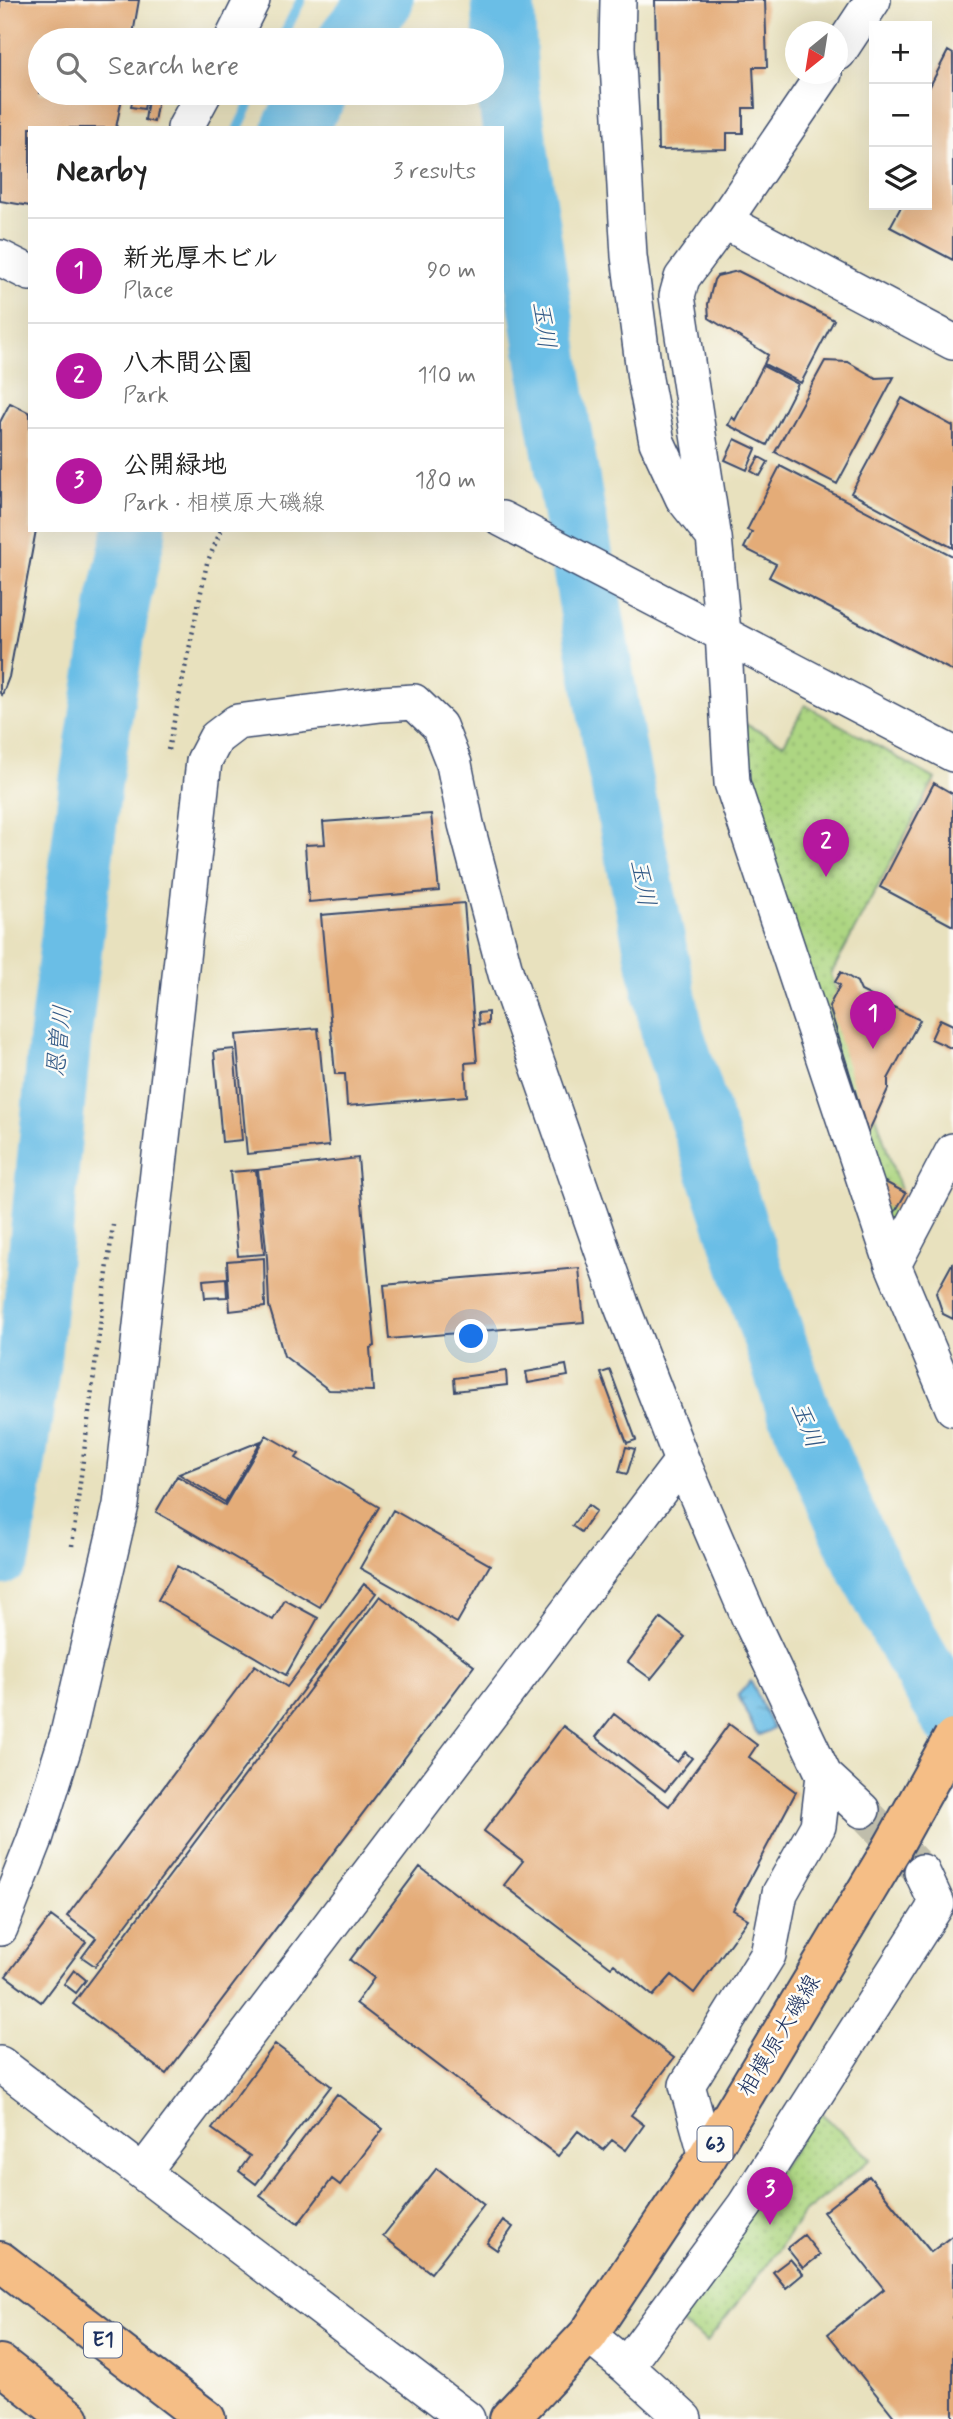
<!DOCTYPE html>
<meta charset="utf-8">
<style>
:root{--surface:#fff;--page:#f6f6f6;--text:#222;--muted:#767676;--line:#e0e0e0;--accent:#b5179e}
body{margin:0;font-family:Mynerve,"Klee One",sans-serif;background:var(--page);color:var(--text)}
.controls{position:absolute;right:21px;top:21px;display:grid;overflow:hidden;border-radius:0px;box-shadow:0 7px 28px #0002}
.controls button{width:63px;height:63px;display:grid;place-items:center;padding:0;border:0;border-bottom:2px solid var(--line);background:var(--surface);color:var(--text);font:35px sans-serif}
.compass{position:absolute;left:785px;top:21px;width:63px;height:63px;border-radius:50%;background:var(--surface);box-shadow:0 7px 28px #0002;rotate:210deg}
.you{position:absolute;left:472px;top:1337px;width:24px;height:24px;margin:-18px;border:5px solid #fff;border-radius:50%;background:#1a73e8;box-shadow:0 0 0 10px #1a73e833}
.badge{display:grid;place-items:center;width:46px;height:46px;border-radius:50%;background:var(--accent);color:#fff;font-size:23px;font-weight:700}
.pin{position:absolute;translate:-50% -58px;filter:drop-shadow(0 2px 4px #0008)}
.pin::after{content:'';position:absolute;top:37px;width:24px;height:21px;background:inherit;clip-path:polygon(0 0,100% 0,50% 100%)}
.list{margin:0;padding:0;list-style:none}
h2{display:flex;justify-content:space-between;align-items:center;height:91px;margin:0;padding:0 28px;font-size:30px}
h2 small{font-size:23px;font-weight:400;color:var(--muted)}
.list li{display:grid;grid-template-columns:46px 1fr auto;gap:21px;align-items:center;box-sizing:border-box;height:105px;padding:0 28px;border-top:2px solid var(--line)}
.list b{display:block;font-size:26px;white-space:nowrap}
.list p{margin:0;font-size:23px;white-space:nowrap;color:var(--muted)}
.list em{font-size:23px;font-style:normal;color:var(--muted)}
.icon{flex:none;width:38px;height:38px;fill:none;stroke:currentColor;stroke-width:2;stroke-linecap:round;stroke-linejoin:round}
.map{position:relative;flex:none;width:953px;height:2419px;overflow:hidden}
.search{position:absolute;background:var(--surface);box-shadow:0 7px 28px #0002;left:28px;top:28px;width:476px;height:77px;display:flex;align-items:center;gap:18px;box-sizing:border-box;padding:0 24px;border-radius:38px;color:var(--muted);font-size:26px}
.panel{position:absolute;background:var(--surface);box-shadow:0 7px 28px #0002;left:28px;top:126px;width:476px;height:406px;border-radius:0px}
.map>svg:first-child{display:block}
</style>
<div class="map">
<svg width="953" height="2419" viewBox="0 0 953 2419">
<defs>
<pattern id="park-dots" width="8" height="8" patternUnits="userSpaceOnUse" patternTransform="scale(1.75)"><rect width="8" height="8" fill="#add682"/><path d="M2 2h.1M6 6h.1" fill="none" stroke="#94b873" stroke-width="1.8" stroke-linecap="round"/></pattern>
<pattern id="water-ripples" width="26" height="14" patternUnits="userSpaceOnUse" patternTransform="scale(1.75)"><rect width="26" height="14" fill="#6abee6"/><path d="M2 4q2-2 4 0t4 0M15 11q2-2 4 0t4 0" fill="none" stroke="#569bbe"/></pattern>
</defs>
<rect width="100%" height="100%" fill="#fdfcf7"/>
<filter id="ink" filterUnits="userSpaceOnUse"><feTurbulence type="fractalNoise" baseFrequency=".0143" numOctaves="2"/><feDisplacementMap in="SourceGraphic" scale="14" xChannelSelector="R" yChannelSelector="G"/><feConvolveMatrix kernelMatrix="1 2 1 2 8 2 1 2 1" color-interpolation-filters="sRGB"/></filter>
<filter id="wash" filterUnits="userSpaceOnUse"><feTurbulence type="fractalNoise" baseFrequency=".00686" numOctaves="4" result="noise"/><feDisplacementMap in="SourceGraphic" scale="28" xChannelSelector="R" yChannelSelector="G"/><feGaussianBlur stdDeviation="1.57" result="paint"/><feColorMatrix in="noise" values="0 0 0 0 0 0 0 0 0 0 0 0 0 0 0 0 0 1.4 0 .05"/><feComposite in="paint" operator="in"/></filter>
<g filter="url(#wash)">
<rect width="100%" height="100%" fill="#e8e1be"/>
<path fill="url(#park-dots)" stroke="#648270" stroke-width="2" d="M805,705L935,779L831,974L904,1203L889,1232L739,782L737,720L784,744Z
M820,2112L871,2159L803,2214L778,2250L707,2342L675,2319Z"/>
<path fill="url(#water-ripples)" stroke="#4276a2" stroke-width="2" d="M751,1681L773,1729L759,1735L756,1733L738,1695Z"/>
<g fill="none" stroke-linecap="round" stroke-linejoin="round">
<path stroke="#6abee6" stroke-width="10" d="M281,40L301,0
M238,128L255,93"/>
<path stroke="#6abee6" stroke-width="63" d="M503,0L507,84L552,385L617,760L673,1036L797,1407L860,1551L914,1653L953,1718
M349,40L382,0
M294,128L316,93
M0,1554L29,1365L60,1037L91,779L119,600L135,530"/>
</g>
<g id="blocks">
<path fill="#e4ac78" d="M0,0H139L132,40H40V93H123L116,128H30V206L0,201Z
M655,0H765L767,67H753L755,108H743V133H727V149L658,150Z
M948,51L953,54V260L890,227L902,205H927V92Z
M134,93H147L144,109L131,107Z
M149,93H159L154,122L145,120Z
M738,271L834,320L801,383L764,364L768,355L709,318L708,304L714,280L717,276Z
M825,361L848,362L876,378L894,377L837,484L775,452Z
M763,366L798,384L767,445L728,425L732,417L735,420Z
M902,398L953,426V548L851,493Z
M10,403L30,413V530H36L9,677L2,695L0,693V422Z
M735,439L756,449L747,470L725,460Z
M759,457L768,462L760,476L751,471Z
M780,466L953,556V671L769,577L776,564L744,548L752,532L747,530Z
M934,783L953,794V926L880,887Z
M431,814L439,891L309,902L305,845L325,844L323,822Z
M464,903L477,1062L465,1063L467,1096L347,1106L345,1074H335L321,915Z
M841,972L857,982L861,991L920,1020L888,1079V1089L868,1133L829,1006L840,985L835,982Z
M488,1012V1024L479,1025L478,1013Z
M940,1019L953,1025V1049L931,1039Z
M318,1028L329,1146L247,1154L236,1035Z
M234,1049L242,1140L222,1142L214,1051Z
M358,1158L375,1346L370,1348L373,1391L329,1390L284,1356L269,1306L267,1258L258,1170Z
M256,1170L264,1254L238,1256L230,1172Z
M885,1182L906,1193L895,1212L882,1205L879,1191Z
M264,1258L265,1307L230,1311L227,1261Z
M953,1262V1319L943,1314L936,1293Z
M579,1268L584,1322L389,1339L384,1285Z
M226,1278L227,1297L205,1298L203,1280Z
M566,1365L568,1376L528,1383L526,1372Z
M610,1370L636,1440L627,1443L601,1373Z
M506,1371L507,1385L455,1391L454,1378Z
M266,1435L299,1454L296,1458L379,1507L320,1607L156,1512L177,1476L225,1505Z
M261,1441L225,1502L179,1474Z
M626,1447L635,1449L627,1474L619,1472Z
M588,1505L596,1511L581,1532L572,1526Z
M393,1510L490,1565L457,1623L360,1568Z
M177,1566L273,1620L285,1600L318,1618L286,1675L158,1600Z
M364,1584L376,1593L95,1966L82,1957L96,1938L67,1916L255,1665L287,1687Z
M380,1596L474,1666L166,2074L73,2004Z
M661,1618L685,1637L651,1679L628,1662Z
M614,1714L677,1762L685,1752L692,1758L665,1791L596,1737Z
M729,1724L757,1745L749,1757L796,1792L733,1910L748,1919L694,1993L672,1975L653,1996L614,1964L611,1967L504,1885L523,1861L484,1831L563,1726L669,1806Z
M420,1867L674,2058L631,2115L644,2125L626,2150L612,2140L603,2150L578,2131L558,2156L356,2003L374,1978L350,1960Z
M51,1916L86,1942L41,2002L6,1976Z
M74,1970L86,1980L76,1993L64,1984Z
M275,2044L331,2086L256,2184L239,2171L250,2156L212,2129Z
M337,2094L383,2129L340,2185L332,2179L298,2224L260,2196Z
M437,2168L484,2205L431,2273L383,2236Z
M869,2176L931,2252L953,2235V2419H896L828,2334L884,2289L823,2212Z
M503,2220L513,2227L497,2250L487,2243Z
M804,2235L820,2255L803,2268L787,2248Z
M790,2259L803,2274L786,2288L773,2272Z"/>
</g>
</g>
<g filter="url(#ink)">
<use href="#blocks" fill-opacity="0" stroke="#3a4a6c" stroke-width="2"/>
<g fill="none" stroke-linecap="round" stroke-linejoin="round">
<path stroke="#bfbdab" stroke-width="35" stroke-dasharray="35 18" stroke-linecap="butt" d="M862,1810L922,1872"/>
<defs>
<path id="minor" d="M618,0L617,47L629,256L645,379L657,442L683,498L714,537L723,633L732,783L893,1265
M232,40L252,0
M838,53L873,0
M185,128L204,93
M724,221L953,342
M0,258L30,273
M502,519L953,754
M713,533L677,296L682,278L724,221L824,74
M953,1151L893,1265L953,1408
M0,1928L35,1839L68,1734L121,1505L204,761L216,738L237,722L381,704L414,702L439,726L454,764L466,824L506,974L621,1304L682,1461L749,1617L824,1775L862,1810
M0,2064L467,2419
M707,2157L687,2085L768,1955L780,1893L818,1826L824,1775
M143,2172L682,1461
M588,2335L626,2366L684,2419
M626,2366L745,2205L937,1904L922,1872"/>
<path id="major" d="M509,2419L588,2335L707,2157L892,1848"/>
<path id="highway" d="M0,2261L206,2419
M0,2364L70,2419"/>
</defs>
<use href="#minor" stroke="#3a4a6c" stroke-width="38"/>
<use href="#major" stroke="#3a4a6c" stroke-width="42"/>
<use href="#highway" stroke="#3a4a6c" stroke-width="42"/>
<path stroke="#3a4a6c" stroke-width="4.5" stroke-dasharray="2 5" stroke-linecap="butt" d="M168,750L207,563L221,530
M72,1546L113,1225"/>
<use href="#minor" stroke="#fff" stroke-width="35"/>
<use href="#major" stroke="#f5be86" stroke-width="38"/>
<use href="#highway" stroke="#f5be86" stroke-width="38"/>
<defs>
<path id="major-bridge" d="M892,1848L953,1738"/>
</defs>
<use href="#major-bridge" stroke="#3a4a6c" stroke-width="42" stroke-linecap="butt"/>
<use href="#major-bridge" stroke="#f5be86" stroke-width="38"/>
</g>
</g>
<g text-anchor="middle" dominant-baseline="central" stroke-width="5" stroke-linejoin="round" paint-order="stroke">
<g fill="#fdfcf7" stroke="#5f6c8c" stroke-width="2">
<rect x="697.5" y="2126.5" width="35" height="35" rx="5"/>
<rect x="84" y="2322.5" width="38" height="35" rx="5"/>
</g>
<g font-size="21" font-weight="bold" fill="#1b2f5e">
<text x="715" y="2144">63</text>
<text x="103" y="2340">E1</text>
</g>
<g font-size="23" fill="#1b2f5e" stroke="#fdfcf7">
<text transform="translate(780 2036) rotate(-59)">相模原大磯線</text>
</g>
<g font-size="24" font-style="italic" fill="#335a87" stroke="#fdfcf7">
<text transform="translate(543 325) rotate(82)">玉川</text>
<text transform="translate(642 883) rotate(79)">玉川</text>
<text transform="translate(60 1041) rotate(-84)">恩曽川</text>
<text transform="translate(806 1425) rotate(68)">玉川</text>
</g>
</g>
</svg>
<div class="controls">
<button>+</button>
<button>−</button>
<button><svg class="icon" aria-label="layers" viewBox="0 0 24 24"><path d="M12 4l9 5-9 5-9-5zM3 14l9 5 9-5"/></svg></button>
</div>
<svg class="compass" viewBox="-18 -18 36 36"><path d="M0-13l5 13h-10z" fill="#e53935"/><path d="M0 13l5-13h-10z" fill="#767676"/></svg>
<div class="you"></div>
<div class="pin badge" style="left:873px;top:1049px">1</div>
<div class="pin badge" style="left:826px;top:877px">2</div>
<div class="pin badge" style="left:770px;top:2225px">3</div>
<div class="search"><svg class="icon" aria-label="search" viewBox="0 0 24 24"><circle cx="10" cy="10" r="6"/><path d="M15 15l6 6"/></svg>Search here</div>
<section class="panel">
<h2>Nearby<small>3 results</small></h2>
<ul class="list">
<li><span class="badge">1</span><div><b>新光厚木ビル</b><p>Place</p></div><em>90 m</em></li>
<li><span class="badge">2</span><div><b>八木間公園</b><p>Park</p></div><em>110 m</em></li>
<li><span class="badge">3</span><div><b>公開緑地</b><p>Park · 相模原大磯線</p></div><em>180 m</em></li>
</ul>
</section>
</div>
